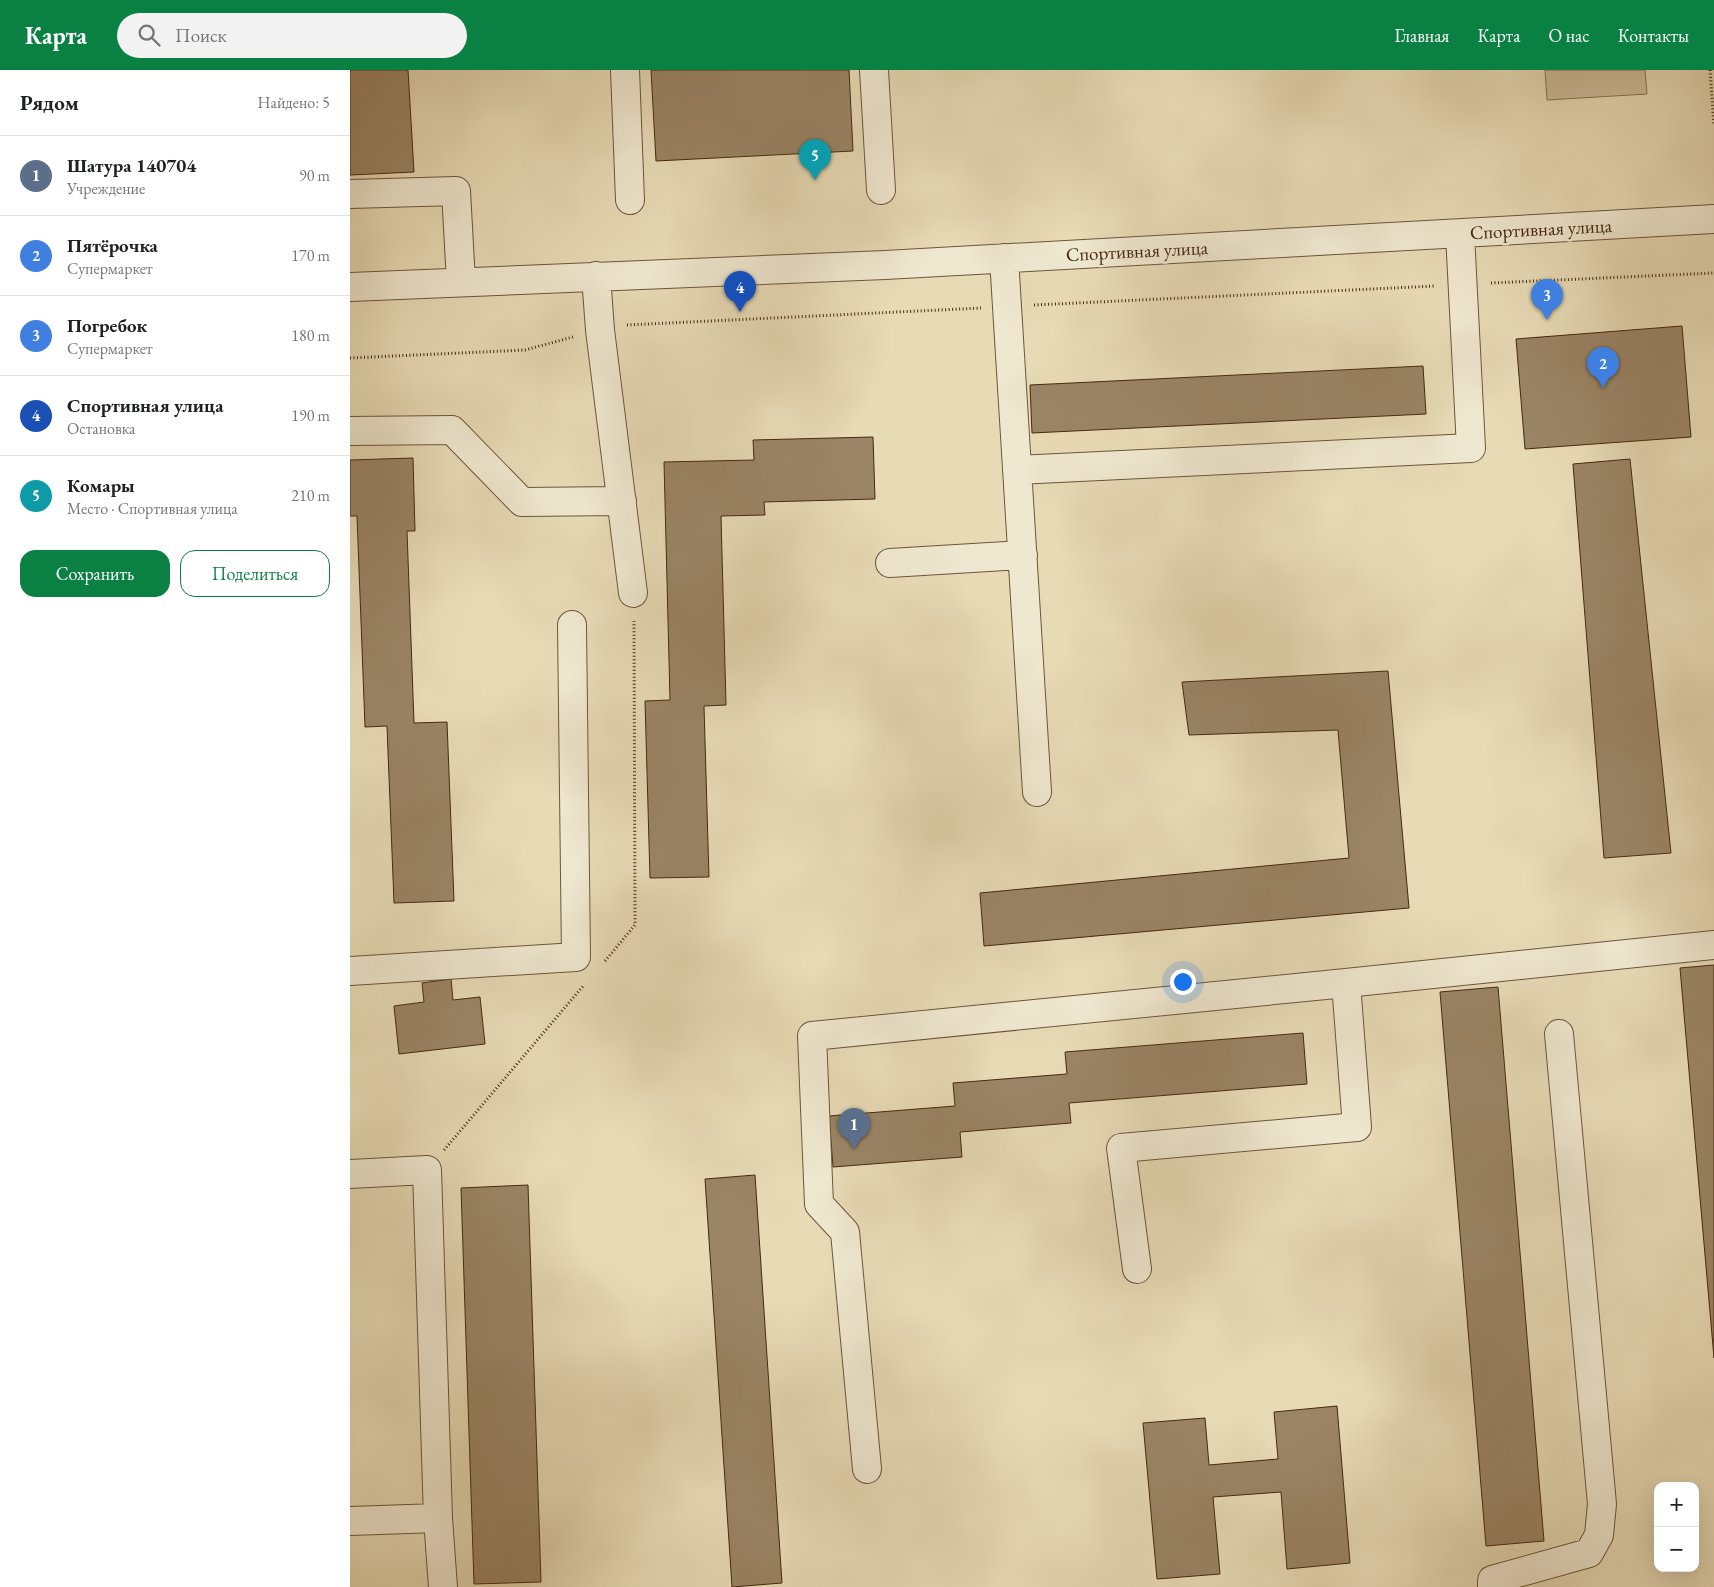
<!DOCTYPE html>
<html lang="ru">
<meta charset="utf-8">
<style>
:root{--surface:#fff;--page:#f2f2f2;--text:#202124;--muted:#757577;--line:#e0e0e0;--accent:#0b8043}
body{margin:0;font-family:"EB Garamond",serif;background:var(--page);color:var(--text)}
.controls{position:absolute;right:15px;bottom:15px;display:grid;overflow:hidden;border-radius:10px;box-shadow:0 5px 20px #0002}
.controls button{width:45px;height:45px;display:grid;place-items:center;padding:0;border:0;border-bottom:1px solid var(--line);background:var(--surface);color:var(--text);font:25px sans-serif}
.you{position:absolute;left:832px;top:911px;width:18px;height:18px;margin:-12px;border:4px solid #fff;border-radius:50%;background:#1a73e8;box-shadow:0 0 0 8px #1a73e833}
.badge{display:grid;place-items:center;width:32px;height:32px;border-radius:50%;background:var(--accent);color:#fff;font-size:16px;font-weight:700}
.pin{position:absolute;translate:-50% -41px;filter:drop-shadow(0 1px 2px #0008)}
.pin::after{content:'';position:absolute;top:26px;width:18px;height:15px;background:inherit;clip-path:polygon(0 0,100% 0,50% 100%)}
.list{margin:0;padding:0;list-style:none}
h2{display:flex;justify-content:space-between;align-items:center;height:65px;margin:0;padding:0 20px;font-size:21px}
h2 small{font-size:16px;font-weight:400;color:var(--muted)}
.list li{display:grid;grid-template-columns:32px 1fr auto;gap:15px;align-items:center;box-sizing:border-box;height:80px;padding:0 20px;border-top:1px solid var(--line)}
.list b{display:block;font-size:19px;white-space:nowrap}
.list p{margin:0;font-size:16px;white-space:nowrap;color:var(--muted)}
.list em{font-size:16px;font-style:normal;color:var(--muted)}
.actions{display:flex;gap:10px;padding:15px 20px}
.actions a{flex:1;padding:11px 0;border:1px solid var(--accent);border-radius:15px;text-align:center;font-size:18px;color:var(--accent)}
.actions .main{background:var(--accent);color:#fff}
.icon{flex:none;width:28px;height:28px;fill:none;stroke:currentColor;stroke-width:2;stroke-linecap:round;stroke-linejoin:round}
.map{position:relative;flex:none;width:1364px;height:1517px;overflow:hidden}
header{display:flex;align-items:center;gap:30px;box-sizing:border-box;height:70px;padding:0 25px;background:var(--accent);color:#fff}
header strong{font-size:24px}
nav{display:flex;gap:28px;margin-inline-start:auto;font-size:18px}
.search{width:350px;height:45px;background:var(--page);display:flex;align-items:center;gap:12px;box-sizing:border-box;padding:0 18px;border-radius:28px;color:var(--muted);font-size:19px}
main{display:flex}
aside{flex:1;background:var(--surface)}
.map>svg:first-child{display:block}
</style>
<header>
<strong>Карта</strong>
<div class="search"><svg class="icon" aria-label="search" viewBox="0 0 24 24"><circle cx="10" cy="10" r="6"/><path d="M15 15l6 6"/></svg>Поиск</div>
<nav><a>Главная</a><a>Карта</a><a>О нас</a><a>Контакты</a></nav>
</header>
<main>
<aside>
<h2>Рядом<small>Найдено: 5</small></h2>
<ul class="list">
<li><span class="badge" style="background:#5c6f8a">1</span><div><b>Шатура 140704</b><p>Учреждение</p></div><em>90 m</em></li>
<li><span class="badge" style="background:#3f7fe0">2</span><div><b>Пятёрочка</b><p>Супермаркет</p></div><em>170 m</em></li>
<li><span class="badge" style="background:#3f7fe0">3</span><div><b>Погребок</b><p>Супермаркет</p></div><em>180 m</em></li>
<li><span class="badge" style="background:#1a4fb4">4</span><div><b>Спортивная улица</b><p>Остановка</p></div><em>190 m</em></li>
<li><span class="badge" style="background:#0f9aa8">5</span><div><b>Комары</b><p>Место · Спортивная улица</p></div><em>210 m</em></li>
</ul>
<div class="actions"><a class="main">Сохранить</a><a>Поделиться</a></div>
</aside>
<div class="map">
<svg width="1364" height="1517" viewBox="0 0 1364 1517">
<rect width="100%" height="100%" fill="#e7dbb6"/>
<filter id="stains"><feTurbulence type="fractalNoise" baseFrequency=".004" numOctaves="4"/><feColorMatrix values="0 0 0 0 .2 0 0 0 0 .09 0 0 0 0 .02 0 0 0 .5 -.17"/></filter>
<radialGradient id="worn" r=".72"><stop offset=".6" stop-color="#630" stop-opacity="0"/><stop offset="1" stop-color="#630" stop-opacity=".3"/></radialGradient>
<path fill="#ccbd9a" stroke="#897255" d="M1195,0H1295L1297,24L1197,30Z"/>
<path fill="#9a8566" stroke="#462810" d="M0,0H58L64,102L0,105Z
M301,0H499L503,81L306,91Z
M1332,256L1341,367L1175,379L1166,269Z
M1073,296L1076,344L682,363L680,315Z
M523,367L525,429L414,432L415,445L371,446L376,635L354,636L359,807L300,808L295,631L320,630L314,392L404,390L403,370Z
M63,388L65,461H57L64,653L97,652L104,831L44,833L37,656L15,657L7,446H0V390Z
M1280,389L1321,783L1254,788L1223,394Z
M1038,601L1059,838L634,876L630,823L999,788L988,660L839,665L832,612Z
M1364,895V1288L1330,898Z
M101,909L103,930L130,927L135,974L49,984L44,936L74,932L72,913Z
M1148,917L1194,1471L1136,1476L1090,922Z
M953,963L957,1014L719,1033L721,1053L610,1062L612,1087L483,1097L479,1046L605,1036L603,1013L717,1004L715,982Z
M405,1105L432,1513L382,1517L355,1109Z
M178,1115L191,1512L124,1514L111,1118Z
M987,1336L1000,1493L937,1499L931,1422L863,1427L870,1504L807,1509L793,1353L855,1348L859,1395L928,1389L924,1342Z"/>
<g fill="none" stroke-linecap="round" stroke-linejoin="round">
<defs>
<path id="minor" d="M275,0L280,130
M524,0L531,120
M0,124L106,121L111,212
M654,188L687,722
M246,206L250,260L283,523
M0,217L535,195L1364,149
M0,361L102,360L172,432L272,431
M667,400L1121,378L1110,164
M540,493L673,485
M0,901L226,887L222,555
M0,1104L77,1100L88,1448L93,1517
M787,1199L771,1078L1007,1057L996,913L1364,875
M517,1399L495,1162L469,1134L462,966L996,913
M0,1451L88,1448
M1142,1517V1510L1239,1483L1249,1465L1252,1434L1209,964"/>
</defs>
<use href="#minor" stroke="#6e553a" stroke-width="30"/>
<path stroke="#462810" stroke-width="3" stroke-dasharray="1 2.5" stroke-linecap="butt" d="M1360,0L1364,55
M1141,213L1364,203
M684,235L1085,216
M277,255L631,238
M0,288L175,280L223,267
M255,891L285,855L284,551
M94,1080L234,915"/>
<use href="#minor" stroke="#efe8d0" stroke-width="28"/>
</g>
<g text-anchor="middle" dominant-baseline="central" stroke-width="5" stroke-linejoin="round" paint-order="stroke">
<g font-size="19" fill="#462810" stroke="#efe8d0">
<text transform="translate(1191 159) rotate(-3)">Спортивная улица</text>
<text transform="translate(787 181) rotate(-3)">Спортивная улица</text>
</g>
</g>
<rect width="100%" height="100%" filter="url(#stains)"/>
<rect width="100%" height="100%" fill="url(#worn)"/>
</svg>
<div class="controls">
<button>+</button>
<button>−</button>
</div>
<div class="you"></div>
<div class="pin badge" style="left:504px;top:1079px;background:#5c6f8a">1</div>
<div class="pin badge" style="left:1253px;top:318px;background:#3f7fe0">2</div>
<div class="pin badge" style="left:1197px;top:250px;background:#3f7fe0">3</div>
<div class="pin badge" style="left:390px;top:242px;background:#1a4fb4">4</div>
<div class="pin badge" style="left:465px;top:110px;background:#0f9aa8">5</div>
</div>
</main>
